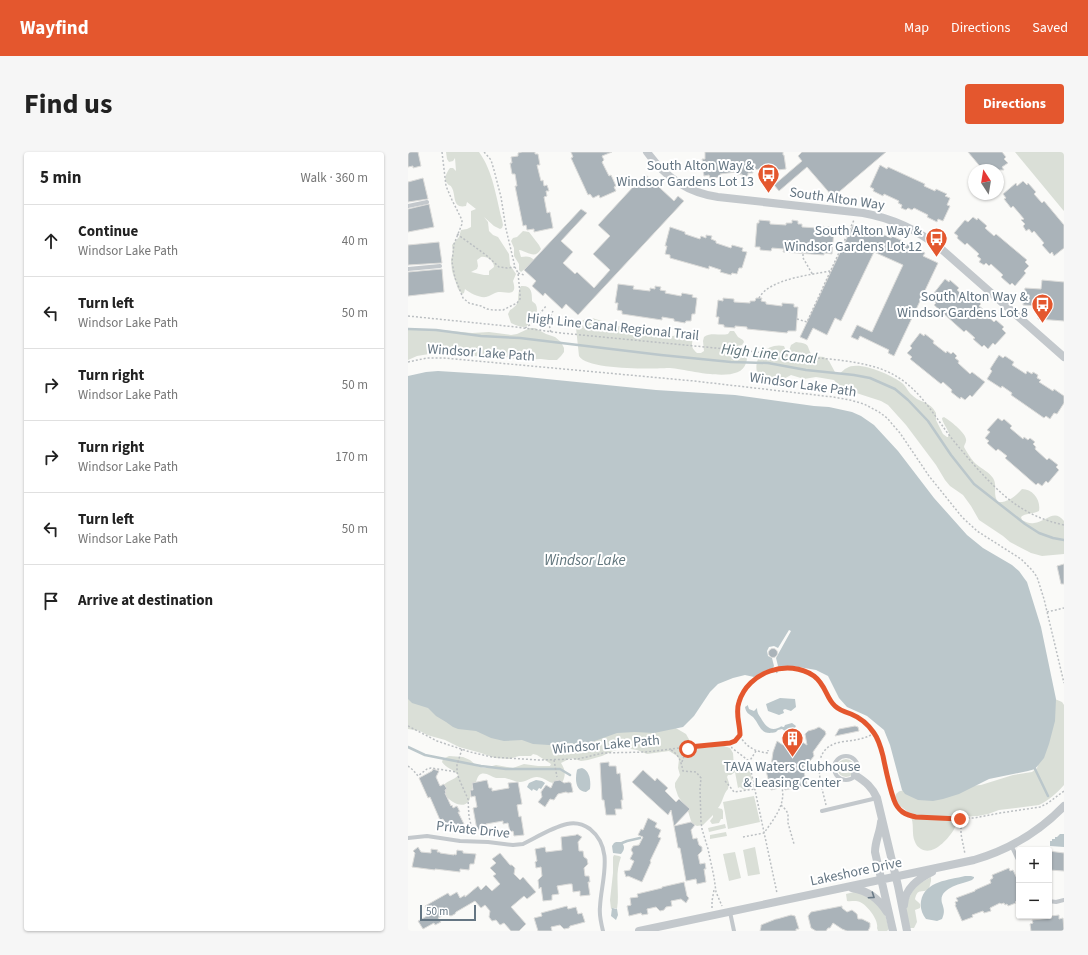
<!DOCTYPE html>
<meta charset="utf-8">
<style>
:root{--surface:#fff;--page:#f6f6f6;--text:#222;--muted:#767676;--line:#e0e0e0;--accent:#e4572e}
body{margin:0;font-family:"Source Sans 3",sans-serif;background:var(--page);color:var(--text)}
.controls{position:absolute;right:12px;bottom:12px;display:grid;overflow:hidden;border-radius:4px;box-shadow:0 1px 3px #0004}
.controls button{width:36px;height:36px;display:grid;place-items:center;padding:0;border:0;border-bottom:1px solid var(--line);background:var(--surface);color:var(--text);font:20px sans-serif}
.compass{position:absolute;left:560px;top:12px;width:36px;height:36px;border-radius:50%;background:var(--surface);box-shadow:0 1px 3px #0004;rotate:348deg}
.scale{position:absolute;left:12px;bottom:10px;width:56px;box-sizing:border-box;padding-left:4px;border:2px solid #657683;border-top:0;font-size:11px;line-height:14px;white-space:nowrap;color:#657683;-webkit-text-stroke:3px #fff;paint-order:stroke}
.stop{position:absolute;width:12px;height:12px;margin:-9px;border:3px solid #e4572e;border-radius:50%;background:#fff}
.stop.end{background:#e4572e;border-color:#fff;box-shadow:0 1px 4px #0008}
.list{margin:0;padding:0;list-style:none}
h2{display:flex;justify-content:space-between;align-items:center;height:52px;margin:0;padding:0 16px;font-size:17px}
h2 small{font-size:13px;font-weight:400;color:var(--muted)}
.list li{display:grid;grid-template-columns:26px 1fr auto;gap:12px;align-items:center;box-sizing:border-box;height:72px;padding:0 16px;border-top:1px solid var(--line)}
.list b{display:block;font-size:15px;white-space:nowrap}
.list p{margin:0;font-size:13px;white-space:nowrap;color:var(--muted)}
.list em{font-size:13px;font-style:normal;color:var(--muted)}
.icon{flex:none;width:22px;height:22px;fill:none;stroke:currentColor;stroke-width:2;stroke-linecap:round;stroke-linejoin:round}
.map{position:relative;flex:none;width:656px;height:779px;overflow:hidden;border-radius:4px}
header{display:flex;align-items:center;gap:24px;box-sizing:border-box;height:56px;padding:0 20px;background:var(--accent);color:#fff}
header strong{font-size:19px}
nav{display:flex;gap:22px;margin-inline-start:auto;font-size:14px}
.intro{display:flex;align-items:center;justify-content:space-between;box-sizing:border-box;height:96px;padding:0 24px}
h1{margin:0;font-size:28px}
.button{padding:10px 18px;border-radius:4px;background:var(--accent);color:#fff;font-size:14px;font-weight:700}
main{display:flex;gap:24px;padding:0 24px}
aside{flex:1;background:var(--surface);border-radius:4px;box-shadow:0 1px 3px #0004}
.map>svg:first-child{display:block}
</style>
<header>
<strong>Wayfind</strong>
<nav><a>Map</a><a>Directions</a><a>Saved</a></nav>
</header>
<div class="intro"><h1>Find us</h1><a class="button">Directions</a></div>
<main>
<aside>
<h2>5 min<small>Walk · 360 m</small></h2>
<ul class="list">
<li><svg class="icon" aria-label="ahead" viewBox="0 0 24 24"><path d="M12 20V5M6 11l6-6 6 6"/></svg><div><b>Continue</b><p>Windsor Lake Path</p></div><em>40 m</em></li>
<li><svg class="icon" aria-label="left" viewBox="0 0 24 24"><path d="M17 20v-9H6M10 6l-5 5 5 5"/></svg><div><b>Turn left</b><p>Windsor Lake Path</p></div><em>50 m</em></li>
<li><svg class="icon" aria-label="right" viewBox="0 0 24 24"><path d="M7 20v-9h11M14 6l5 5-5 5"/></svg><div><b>Turn right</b><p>Windsor Lake Path</p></div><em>50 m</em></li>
<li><svg class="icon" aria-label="right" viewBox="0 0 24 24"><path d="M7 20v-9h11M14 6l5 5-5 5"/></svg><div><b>Turn right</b><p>Windsor Lake Path</p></div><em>170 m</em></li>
<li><svg class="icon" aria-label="left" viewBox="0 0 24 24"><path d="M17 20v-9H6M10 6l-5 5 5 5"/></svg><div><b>Turn left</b><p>Windsor Lake Path</p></div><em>50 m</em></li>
<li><svg class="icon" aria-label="arrive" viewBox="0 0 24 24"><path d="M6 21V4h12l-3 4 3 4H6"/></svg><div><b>Arrive at destination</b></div></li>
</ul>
</aside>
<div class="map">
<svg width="656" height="779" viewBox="0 0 656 779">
<rect width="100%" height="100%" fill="#fafaf8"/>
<path fill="#dadfd7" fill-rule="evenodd" d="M38,0H71C85,19 88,45 94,68L95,73L94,76L92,77L86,74L76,65L80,70L81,79L85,83L90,85L101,102L102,113L108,122L105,129C110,145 99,140 90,140C86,141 82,144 78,145C71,146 62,141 57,137L56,141L54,142L50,137L44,119L43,108L45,100L44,93L51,85L53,78L59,77L63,75V59L68,57L59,50L58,54C44,57 48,43 44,36C42,32 42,35 39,31C35,27 39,20 42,16H45L48,19L47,6L45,9L41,10L39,7ZM73,105C79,104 86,109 86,115L81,119V123H76L63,120L69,117L70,114L69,108Z
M607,0H656V59L655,58Z
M115,79L121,80L131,93L133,97C127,108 119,99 111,98L113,105C118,104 123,104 126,108L124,113L118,116L113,120L111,118V112L106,104V96L103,89L105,86L109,85Z
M113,134C124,133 124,141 124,149C125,150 128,152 128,153C132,161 123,173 116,175C112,175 107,173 103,171L100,162L102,158C115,151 107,144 113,134Z
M184,166L194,169L197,173L202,174H230L239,178L249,175L252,176L257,183C263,185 267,185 271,180C277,180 281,181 285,185C284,194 282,194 289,201H293L296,199L295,189L296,185C303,180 312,184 320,182L322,179H326L330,185L335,188L336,190L334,193L326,195L321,200V203L323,204L330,201L337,202C340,206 339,207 338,211C332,234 276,216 260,216C245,217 178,218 171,204L168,176C171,168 177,167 184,166Z
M122,176H127L138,182L147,185L153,190L156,196V200L153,204L149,208H141L133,207L111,208L98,205H78L67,204L56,202L37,200L21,202L9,204L0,208V177L7,178L24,177L64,181L81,180L103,183L109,182Z
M388,190C405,192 397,195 405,204L416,205L421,209L428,222H431C434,220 436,217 439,216C450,208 484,223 494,231C498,234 500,240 504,243C513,252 521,248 528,261V268L535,282L539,285H540L541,282C540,277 534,270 534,266L536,265C541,268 560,282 558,289C558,291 556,293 556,295C558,299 565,310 568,312C574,317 581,320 585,326C590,334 584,342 590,350C599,351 608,344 614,337C625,337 633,348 631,359C625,362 617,361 613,365L614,368C618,370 622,372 626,371C638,370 646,356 656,369V402L634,404L623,401L602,390L595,384L571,368L563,354L555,343L542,334L537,328L528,313L498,273L480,253L473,249L433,236L426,228L408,225L396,227L383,223C372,230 361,230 350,223C343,206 360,190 376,194L378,199H381L383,193Z
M0,539L200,580L266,575L278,582L283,591L289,595L299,596L313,593L322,596L325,601L326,615L329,613L338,612L341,615L346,635L345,636L336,638L332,635L330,636L327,620L323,623H320L319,625L321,631L320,637C315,642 315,650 310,656L314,657L315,659V667H313L311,671L304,672L302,669L305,665V663L295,673L289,674L285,672L283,669L280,659L270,644L267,635V631L272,623L270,616L271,607L269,604L261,599L239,602L229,598L217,596L205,599L194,604L180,608L173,609L163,606L153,611C157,617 158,622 155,629C140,635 141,626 129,625C123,625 118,630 112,630C107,630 102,627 97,626C94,626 91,626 88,626C84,625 78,620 73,622C70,623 69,627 68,630C67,633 65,634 64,637C62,641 63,646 61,649C54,658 43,649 37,644L36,633C40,628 47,628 50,623C45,617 38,616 34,610L35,607L41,604L55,605L62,608L69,614L77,616L88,613L99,615L105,616L116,612L130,614H142L143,612L129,603L125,602L123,604H111L101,607L87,606L73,601L51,595L37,588L19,583L12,579L0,577Z
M647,547L654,550L656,553V633C649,641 640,649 631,653L591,658L580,662L570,664L551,665C548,669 548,675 545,679C539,688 525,704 513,697C510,695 508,693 507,690C503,682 507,671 502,663C497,655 484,653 488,642C491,639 492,638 497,639L573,633L605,623L624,620L629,616Z
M429 616a9 9 0 1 1 18 0a9 9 0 1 1-18 0Z
M346,644L352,670L320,677L315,650Z
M317,672L318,676L301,680L300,676Z
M318,680L319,684L302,687V683Z
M347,695L352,722L340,724L335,698Z
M327,700L333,726L321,729L315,702Z
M206,703L211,704L213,705C206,724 212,739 209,757L207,756L203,757L202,748L205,721V705Z
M523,725V729L521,737C514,742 510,735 507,747C509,750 514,751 512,756L507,758L509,770L506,776H502L497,754L507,734Z
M446,740L459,741L476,758L481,777L479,779H470L469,776C471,768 459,753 452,750C447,748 443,750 439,749L438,742Z"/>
<path fill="#bbc7cb" d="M30,219L109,224L248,238L327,243L406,254L421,255L444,260L453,264L466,273L490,299L526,346L559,383L575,396L604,413L611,419L616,426L619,430L633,475L648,547L647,569L641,592L636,606L627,617L620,619L581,627L551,642L535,647L525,649L510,648L497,642L494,638L482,593L476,578L459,564L439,555L431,546L420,524L408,518L385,514H374L356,519L346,525L337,523L325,526L310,532L302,540L286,564L275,575L246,581L227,580L209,581L181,591L172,592L157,591L148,594L141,593L125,592L114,588L96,589L83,586L68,579L50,577L45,575L38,570L28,564L20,556L4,551L0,547V224L18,220Z
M372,546L387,547L388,555L383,559L377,557L375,558L376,561L371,563L360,559L358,552Z
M340,553V554L341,557L346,559L349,556C349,562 352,564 354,568C358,574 362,579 370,576C376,574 370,574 376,575L377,573L384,571L388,574L383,583L374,577L370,578L368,580C352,584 353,574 345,565C341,562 338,561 337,555Z
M174,616C182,619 183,629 182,637L178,640C167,639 167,627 169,618L170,617Z
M128,628L134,629L137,631L133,637L131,636L129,639L125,637L124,639L119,635L121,631Z
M652,682H656V695L642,694V689H644V687H647V685H649Z
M208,690H213C217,694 217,697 213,702L205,701L204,694L206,691Z
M557,724H563L566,725V726L564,728C553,732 530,736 534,751C536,757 537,760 534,767L529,769L518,767C514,762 512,756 513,749C517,729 541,728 557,724Z
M204,756L209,757L210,763L208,768L203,764Z"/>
<path fill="#fafaf8" d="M381,478L383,479L368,506L370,514L371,515L365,516L366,514L364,506L360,504L359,499L361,495L366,494L370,496Z"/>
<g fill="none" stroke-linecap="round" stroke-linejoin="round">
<path stroke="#bbc7cb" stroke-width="2.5" d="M0,177L28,178L73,184L112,186L253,203L323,210L360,211L398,218L446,223L462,226L487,237L500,248L520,269L543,303L566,332L617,372L631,381L645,386L656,388
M0,595L17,603L27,605L73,614L98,617H152L162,623
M627,617L640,644
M214,691L219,689L232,686"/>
</g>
<path fill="#aab3b9" stroke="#dcdcda" d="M0,0H10L13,14L5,16V14L0,15Z
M114,0H127V2H130L132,13H129L133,29L135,28L136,34L139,33L141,39H138L139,44L136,45L139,61L142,60L145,76L126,80V77L119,78L118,73L115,74L107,34H109L107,22H104L102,11H104L103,5L110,4V1Z
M163,0H204L194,4L196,8L194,10L201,24L203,23L208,34L206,35L208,39L192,46L191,43L185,46L182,42L180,43L163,6L165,5Z
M297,0H375V3H376L378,17L361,19V16L344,18L345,21H340V24L334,25V22L329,23L328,20L312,22L313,25L302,26L301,23L296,24L294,12H295L294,7H297Z
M394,0H478L425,45L399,15L371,39L366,33L394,9L390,4Z
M560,0H594L598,5L596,7L600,11L594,15L596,18H575Z
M472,13L479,17L480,15L517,32L516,34L527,39L528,37L539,42L537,44L542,46L539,53L542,54L535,69L530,67L529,70L519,65L520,63L506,56L504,58L500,56L498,58L493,56L494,53L490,51L491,49L476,42L475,44L465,39L466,37L462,35Z
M237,22L266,49L270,44L276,49L170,163L158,152L154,157L137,141L135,144L124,134L128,129L116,118L173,57L179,61L153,89L165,100L155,111L167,122L169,120L186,136L202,118L185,102L202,84L190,73Z
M15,26L20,47L0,50V30Z
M615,29L619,33L620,31L628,40L626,42L634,51L636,49L656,73V96L646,104L644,100L642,102L634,93L636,91L626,79L624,81L621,77L618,79L615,74L617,72L613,68L616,67L605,54L603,56L596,47L598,46L595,42L608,31L609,34Z
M21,52L26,75L0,80V57Z
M565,65L569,68L570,66L579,74L577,76L586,84L588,82L619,108L617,110L621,114L616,119L618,121L607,134L604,131L602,133L593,125L595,123L583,112L581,114L578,111L576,113L571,110L573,107L569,104L571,102L559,91L557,93L549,86L550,84L546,81L557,68L560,70Z
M351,68L362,69V72L378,73V71H384V68L390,69V72H394V75L410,76L411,74L422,75V77L426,78L424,102L416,101V103L375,100L376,97L364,96L363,99L352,98V95H347L349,71H351Z
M445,73L460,80L461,76L483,86L484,84L497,90L496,91L517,101L515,104L530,111L486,204L480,201L481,198L452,184L450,188L443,185L449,173L464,180L495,113L466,100L433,169L427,166L419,183L405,176L399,188L392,185Z
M262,75L277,80V82L292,87L293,84L298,86V83L304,84L303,87L308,89V91L323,96L324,93L335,96L334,99L339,100L334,116H331L329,122L324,121L323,123L312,120L313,118L301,114V117L262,106V103L257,102L259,94H257Z
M31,90L34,111L0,113V93Z
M34,117L36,140L0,144V120Z
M537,127L541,130L542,128L551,136L549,138L562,149L563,147L567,150L569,148L573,152L571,154L575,157L574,159L586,170L588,168L596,175L594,177L598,181L587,193L585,191L580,197L576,193L574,195L565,187L567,186L558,178L556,180L526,153L528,151L522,146Z
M634,128L656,130V169L630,167L631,154L615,153L617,136L633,137Z
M210,132L226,134L225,137L242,139V136L247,137V134L253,135L252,138L258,139L257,141L273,144L274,141L285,143L284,145L289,146L287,162H284L283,169H278L277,171L266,169V167L254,165V168L214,162V159L209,158L210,151H207Z
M315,146L326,147V150L342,151V149H347L348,146H354L353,149L358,150V152L374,154V151L386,152V155H390L388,179H380L379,181L339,177V175L327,174V176L316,175V173L310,172L311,165H308L310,148L315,149Z
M512,181L516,184L517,182L526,189L525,191L538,201L539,199L543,202L545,200L549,204L547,206L551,209L550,211L562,222L564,220L577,230L564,245L562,243L557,248L553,245L552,247L543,240L544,238L535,230L533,232L502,207L504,205L499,201L504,196L502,194Z
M591,203L595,206L597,204L606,210L604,213L618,222L619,219L624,222L625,220L630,223L629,226L633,228L631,230L645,239L646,237L656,244V251L649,262L646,261L642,267L638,264L636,266L603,243L604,241L594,234L593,236L579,227L584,219L582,217Z
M590,266L594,269L596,267L604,274L602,276L615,287L616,285L620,288L622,286L627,290L625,292L628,295L627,297L639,308L641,306L650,313L648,315L651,318L640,331L638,329L634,334L630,331L628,333L597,306L599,304L590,297L588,299L579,291L581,289L577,286L582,280L579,278Z
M656,412V432H653L649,414Z
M360.5 501a4.5 4.5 0 1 1 9 0a4.5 4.5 0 1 1-9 0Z
M447,574L450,575L451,579L427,584L431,577Z
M411,575L417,579L418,582L405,600L406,604L402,609L399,610L395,616L399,633L377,638L376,635L363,638L357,615L363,614L365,600L369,589L375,593L379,586L386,585L399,593L397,582L400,579L407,577Z
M201,610V614H208L209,622L212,621L215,648H213L214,657H207L208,663H198L196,648H194L192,611Z
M25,617L31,619L28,625L32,634L36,632L39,637L37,638L38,641H37L43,654L44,653L45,656L49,654L52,660H50L56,672L47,676L45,672L38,675L35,667L32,668L22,645L20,646L11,626L24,619Z
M235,618L247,629L249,626L260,636L257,639L268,650L271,647L282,657L266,674L283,670L287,673L283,678L285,687L289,686L291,693L294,695V699L290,703L292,712L297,711L298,717H296L298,730L289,732L288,727L278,729L272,696H270L263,658L260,663L224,630Z
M79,628L81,636H84V639L101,636L100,631L110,630L114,652L109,653L111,665L113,664L116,683L106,684L105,679L102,680L100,671L95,672V669L78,672V677L69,678L65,656L69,655L67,644L63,645L62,638H65L64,631Z
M152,628L156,631L161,630L163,631L165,640L160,641L158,640L150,642L146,648L142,647L137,655L130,650L134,645L133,640L138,633L143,636L146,629Z
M240,666L249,671L247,675L253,678L250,685L253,686L242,709L243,710L234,730L220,724L218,725L216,719L222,718L226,709L222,707L225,701L223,698L225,694L231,693L235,685L230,683L233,677L235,678Z
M169,682L174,685L170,690L171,699H175L176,705L179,707L180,712L176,716L177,724H181L182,730H180L182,743L172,744V739L165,740L164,732H161L149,734L151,742L144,743V748L135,749L133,735L131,737L130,728L134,724L133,715L128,716L127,710L129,709L127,697L137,695L138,700L154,698L153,685L168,683Z
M10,695L13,700L23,701V697L30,698L29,700H32V701L46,703V702L48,703L49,698L55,699V701L68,702L66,712H62L61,718L52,717V720L27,717V718L4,715L7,701L5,699Z
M641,699L656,701V719L641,718Z
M92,701L102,713H104L107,716L106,722L112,728L115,725L128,740L119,747L116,744L103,755L118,772L111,779H103L96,771L92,773L88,768L84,769L81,765L82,759L77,753L73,756L67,749L48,760L47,762L43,764L38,762L30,766L33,770L27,773L26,771L15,777L10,769L30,758L20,759L17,754L40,741L42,744L49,740L52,746L57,743V745L70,734L73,738L78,733L84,739L92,732L85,724L88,722L82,716L88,711L84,707Z
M601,716L602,719L605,718L611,731V748L607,750L608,751L600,754L599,752L597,753L596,751L593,752L592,751L582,756L583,759L576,761L575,759L564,763L565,765L554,769L547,753H548L547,750L550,749L548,746L567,739V738L583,731L582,728L585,726L584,723Z
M276,730L279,744L281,746L278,751L273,747L263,749L264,754L258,755L256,758L252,759L248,755L239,757L240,762L234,763L233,761L221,764L219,754L223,753L222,746L230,745L229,742L254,736V735Z
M159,754L160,757L168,755L170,762L174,761L177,770L162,774L161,776L156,777L152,773L143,775L144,779H130L126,766L134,764L133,761Z
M434,754V756L439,760L444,758L449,762L450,767H454L462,771V775L460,779H439L434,777L425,771L422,776H420L418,779H408L403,776L400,764L403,760Z
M383,763L387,764L391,777H388V779H352L353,775V773L368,767H369Z
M651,763V767L655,766L656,779H623L622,772L625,771L624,768L644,766L643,764Z"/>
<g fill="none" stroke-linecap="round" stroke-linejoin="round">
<path stroke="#bbbfc2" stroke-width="1.5" stroke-dasharray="2 2" stroke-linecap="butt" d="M34,0L38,34L44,48L54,68V72L46,92L44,110L47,126L55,146L61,151L73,154L79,157L85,158H95L109,151L112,147V142L110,121L107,115L98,77L93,45L86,18L83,8L76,0
M49,82L78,103L91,115L99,116L107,115
M395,102V106L405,123
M110,121L116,123
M351,146C361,127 402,123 422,119
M0,164L108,175L153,181L431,208C452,211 473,214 491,226C510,238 523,258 536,276C545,289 556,301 567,314C594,344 615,364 656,373
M389,167L399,170L446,68
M117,176L123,172L139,153
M143,180C140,172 142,165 145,159
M0,210L19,206H36L286,229L425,245L442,248L456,252L471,260L479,266L492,281L521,324L554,365L569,379L613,407L624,418L629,425L636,447L656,531
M639,460L656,456
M368,516L369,521
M0,574L29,589L62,600L84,605L131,608L170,607L195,601L238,600L297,593L319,591L327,589L332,583C332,572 327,561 331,550C340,520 380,505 406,524C418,533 418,547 427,554C432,558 438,560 443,562C456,568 466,577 471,590L486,648L488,654L493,659L503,664L516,665L566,666L592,661L632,655L640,651L656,639
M332,584C338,595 348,600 360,601V598
M322,591L324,596L341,609
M54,597L49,613V620L51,627L60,647L61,665L64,677V684
M263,598C271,603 273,609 275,619L288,620L293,626L292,637L293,670L294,677L300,697L306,725L308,740L314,754
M348,599L341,610L369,741
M146,608L149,625
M274,610L277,601L281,596
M0,614L5,618L10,624L19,617L23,616L49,620
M317,629L319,631L326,640L347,637
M373,653L378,658L380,662V671L386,692
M418,653C413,631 400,596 433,590C445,588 456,588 466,581
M553,667V682L557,702
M335,685L356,681C365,668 378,653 374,636
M304,756V749L306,738"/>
<path stroke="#c3c8cc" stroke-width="4" d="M0,54L19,50
M0,117L32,114
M426 616a12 12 0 1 1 24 0a12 12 0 1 1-24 0Z
M414,659L469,646
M0,686L19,684L52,689L80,690L105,693L115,692C129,685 145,675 159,672C168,670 175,672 182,677C207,697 193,729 192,755C191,763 193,771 195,779
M603,693L611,710
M641,749L648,750L656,748
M322,760L326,779"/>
<path stroke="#c3c8cc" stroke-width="8" d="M239,0C256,24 280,41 310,45L455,61C483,66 508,77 531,95L656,205
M447,623C458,630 464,635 469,646L490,734L499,779
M473,670C472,681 467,689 467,700L485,779
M444,736C460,739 470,746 479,760
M496,753C497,736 510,727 524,720
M231,779L566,708C600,698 631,680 656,654"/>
</g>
<defs><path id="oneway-chevron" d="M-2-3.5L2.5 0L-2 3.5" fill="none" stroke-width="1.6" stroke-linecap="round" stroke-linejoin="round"/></defs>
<use stroke="#6a7a87" href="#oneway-chevron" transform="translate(464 744) rotate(34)"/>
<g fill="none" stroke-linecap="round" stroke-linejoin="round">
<path stroke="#e4572e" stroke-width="5" d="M280,597L281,595L322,591L327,589L332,583C332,572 327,561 331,550C340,520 380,506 406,524C418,533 418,546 427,554C431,558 437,560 443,562C453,566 460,572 466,581C471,588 473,596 475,604C478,619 481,634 486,648C490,659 497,663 508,665L552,667"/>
</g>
<defs>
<symbol id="bus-pin" viewBox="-11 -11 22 30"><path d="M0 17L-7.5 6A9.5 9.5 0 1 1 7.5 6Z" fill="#e4572e" stroke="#fff"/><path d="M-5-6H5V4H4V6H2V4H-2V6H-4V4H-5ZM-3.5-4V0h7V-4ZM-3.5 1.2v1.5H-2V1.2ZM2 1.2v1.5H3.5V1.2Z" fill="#fff"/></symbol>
<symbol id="building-pin" viewBox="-11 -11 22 30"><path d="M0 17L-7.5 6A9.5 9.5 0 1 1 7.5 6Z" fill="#e4572e" stroke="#fff"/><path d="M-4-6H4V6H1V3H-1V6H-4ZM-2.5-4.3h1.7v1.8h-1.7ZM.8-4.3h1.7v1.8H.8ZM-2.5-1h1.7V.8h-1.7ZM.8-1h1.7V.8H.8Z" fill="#fff"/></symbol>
</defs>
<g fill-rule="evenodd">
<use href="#bus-pin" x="348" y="10" width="25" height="34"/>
<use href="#bus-pin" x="516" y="74" width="25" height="34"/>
<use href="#bus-pin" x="622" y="140" width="25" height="34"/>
<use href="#building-pin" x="372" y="574" width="25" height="34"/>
</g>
<g text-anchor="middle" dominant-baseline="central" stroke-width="4" stroke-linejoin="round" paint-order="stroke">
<g font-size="14" fill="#657683" stroke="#fff" text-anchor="end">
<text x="346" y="14">South Alton Way &amp;<tspan x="346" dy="16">Windsor Gardens Lot 13</tspan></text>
<text x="514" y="79">South Alton Way &amp;<tspan x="514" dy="16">Windsor Gardens Lot 12</tspan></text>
<text x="620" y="145">South Alton Way &amp;<tspan x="620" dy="16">Windsor Gardens Lot 8</tspan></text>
<text x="384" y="615" text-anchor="middle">TAVA Waters Clubhouse<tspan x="384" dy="16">&amp; Leasing Center</tspan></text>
</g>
<g font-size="14" fill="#657683" stroke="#fff">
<text transform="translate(429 47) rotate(8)">South Alton Way</text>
<text transform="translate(205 175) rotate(6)">High Line Canal Regional Trail</text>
<text transform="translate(73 201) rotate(4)">Windsor Lake Path</text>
<text transform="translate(395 233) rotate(8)">Windsor Lake Path</text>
<text transform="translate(198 593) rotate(-5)">Windsor Lake Path</text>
<text transform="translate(65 678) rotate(6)">Private Drive</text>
<text transform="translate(448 720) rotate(-12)">Lakeshore Drive</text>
</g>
<g font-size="15" font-style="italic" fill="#60757c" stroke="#fff">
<text transform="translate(361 202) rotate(6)">High Line Canal</text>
<text x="177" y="408">Windsor Lake</text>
</g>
</g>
</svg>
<div class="controls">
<button>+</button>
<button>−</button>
</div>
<svg class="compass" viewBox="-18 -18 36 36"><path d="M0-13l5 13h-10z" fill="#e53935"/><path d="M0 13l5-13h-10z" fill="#767676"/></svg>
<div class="scale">50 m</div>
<div class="stop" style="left:280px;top:597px"></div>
<div class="stop end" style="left:552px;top:667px"></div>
</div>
</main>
